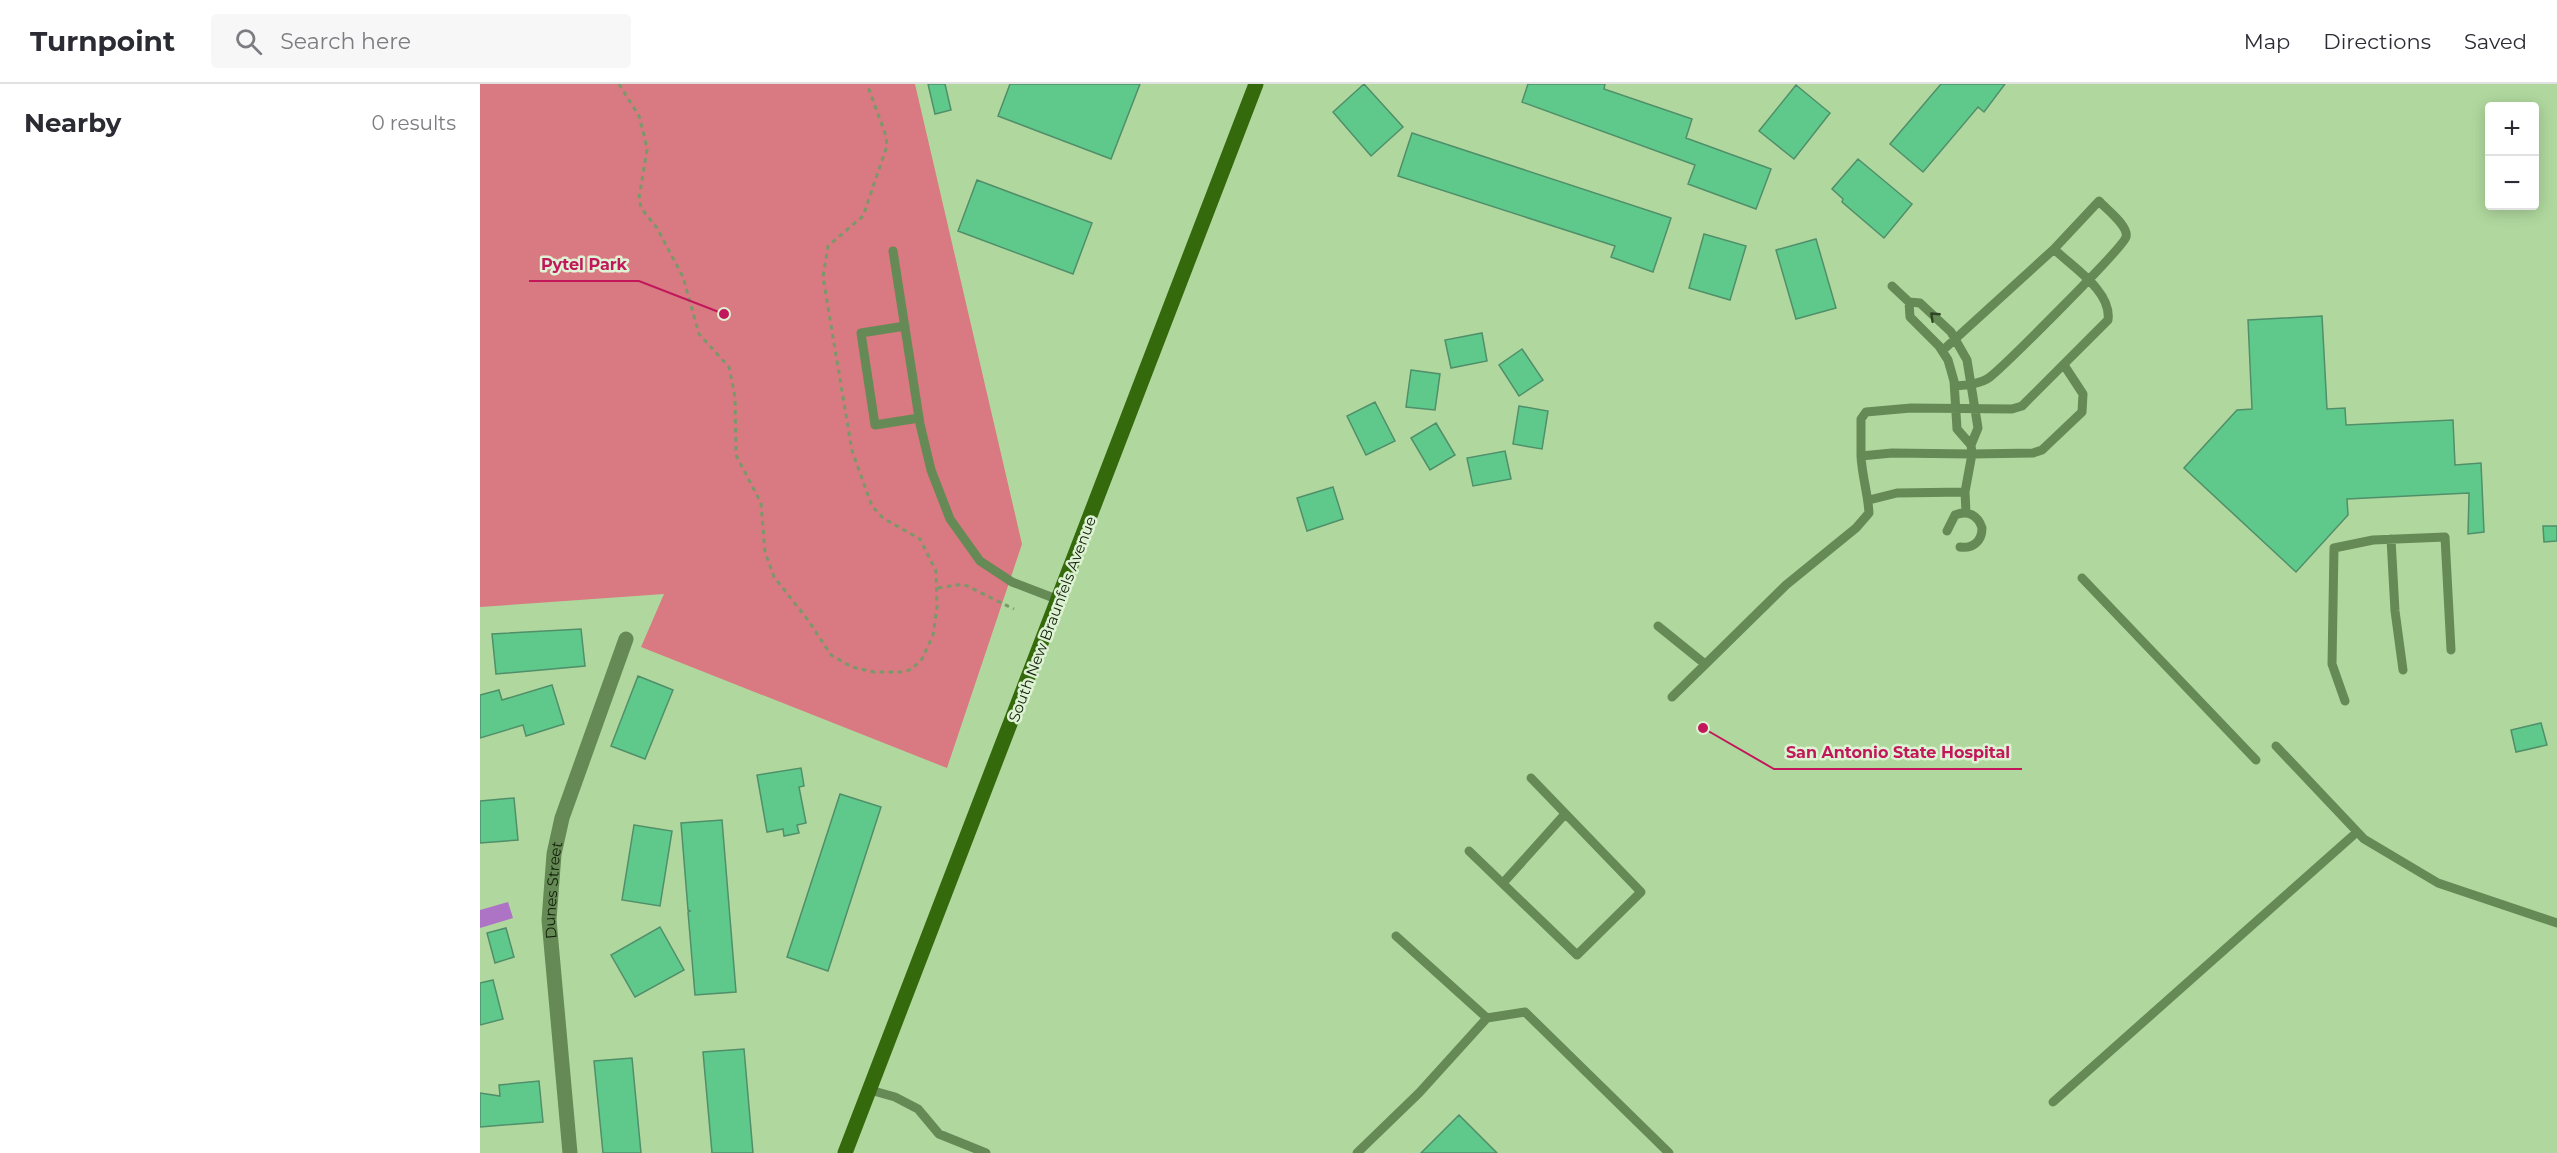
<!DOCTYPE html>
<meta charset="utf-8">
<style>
:root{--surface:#fff;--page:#f7f7f7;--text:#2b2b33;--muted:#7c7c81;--line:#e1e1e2}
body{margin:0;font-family:Montserrat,sans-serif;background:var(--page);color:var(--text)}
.controls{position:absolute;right:18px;top:18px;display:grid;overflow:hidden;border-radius:6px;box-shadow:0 3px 15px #0003}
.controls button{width:54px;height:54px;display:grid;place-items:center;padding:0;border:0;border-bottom:2px solid var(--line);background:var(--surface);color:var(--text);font:30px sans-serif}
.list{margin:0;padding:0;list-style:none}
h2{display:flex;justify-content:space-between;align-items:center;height:78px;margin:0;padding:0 24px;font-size:26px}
h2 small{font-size:20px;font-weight:400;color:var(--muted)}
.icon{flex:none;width:33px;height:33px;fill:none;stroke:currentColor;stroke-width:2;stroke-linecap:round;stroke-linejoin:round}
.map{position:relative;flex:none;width:2077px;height:1069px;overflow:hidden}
header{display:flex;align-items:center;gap:36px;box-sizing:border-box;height:84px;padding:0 30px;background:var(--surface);border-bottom:2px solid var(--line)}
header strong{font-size:28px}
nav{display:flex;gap:33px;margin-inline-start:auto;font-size:21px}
.search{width:420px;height:54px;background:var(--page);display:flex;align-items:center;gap:15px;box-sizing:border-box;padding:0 21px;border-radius:6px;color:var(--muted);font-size:22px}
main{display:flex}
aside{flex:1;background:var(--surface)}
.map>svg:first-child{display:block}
</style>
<header>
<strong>Turnpoint</strong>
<div class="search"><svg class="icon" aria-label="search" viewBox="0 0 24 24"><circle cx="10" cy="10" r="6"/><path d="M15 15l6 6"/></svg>Search here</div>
<nav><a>Map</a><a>Directions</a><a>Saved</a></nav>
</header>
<main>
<aside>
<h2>Nearby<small>0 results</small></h2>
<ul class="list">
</ul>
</aside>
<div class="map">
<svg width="2077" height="1069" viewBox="0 0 2077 1069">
<rect width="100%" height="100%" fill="#b0d89e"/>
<path fill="#d97981" d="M0,0H435L542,460L467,684L161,563L184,510L0,523Z"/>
<path fill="#ad73c4" d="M28,818L33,834L0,844V826Z"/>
<path fill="#5fc98b" stroke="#508f69" stroke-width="1.5" d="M448,0H465L471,26L455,30Z
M530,0H660L631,75L518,32Z
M884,0L923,43L891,72L853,28Z
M1048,0H1125L1124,5L1212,35L1206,54L1291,85L1276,125L1208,100L1215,81L1042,18Z
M1461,0H1525L1504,28L1498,23L1443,88L1410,60Z
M1316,1L1350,29L1314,75L1279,47Z
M932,49L1191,134L1173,188L1131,173L1135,162L918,92Z
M1378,75L1432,120L1404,154L1362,118L1363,115L1352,105Z
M497,96L612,139L593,190L478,147Z
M1224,150L1266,162L1250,216L1209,204Z
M1336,155L1356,224L1316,235L1296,166Z
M1842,232L1847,325L1865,324L1866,341L1973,336L1975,381L2001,379L2004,448L1988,450L1989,409L1867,415L1868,431L1816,488L1704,384L1757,326L1772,325L1768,236Z
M1002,249L1007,277L971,284L965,256Z
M1042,265L1063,296L1039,312L1019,281Z
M931,286L960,290L955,326L926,323Z
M895,318L915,357L886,371L867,332Z
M1039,322L1068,327L1062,365L1033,360Z
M956,339L975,371L950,386L931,354Z
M1025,367L1031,395L993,402L987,374Z
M853,403L863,435L827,447L817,414Z
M2063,442H2077V457L2064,458Z
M101,545L105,582L16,590L12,550Z
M158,592L193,606L165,675L131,662Z
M72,601L84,640L46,652L43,641L0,654V611L19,606L22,616Z
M2061,639L2067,661L2036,668L2031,646Z
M321,684L324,702L319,703L326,739L317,741L319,749L304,752L303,745L287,748L277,691Z
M360,710L401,723L348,887L307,873Z
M34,714L38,756L0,759V717Z
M242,736L256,908L215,911L208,828L210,827L208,826L201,739Z
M154,741L192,747L180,822L142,816Z
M180,843L204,886L155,913L131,871Z
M26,844L34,873L15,879L7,849Z
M13,896L23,935L0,941V899Z
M264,965L273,1069H232L223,968Z
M152,974L161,1069H123L114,977Z
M59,997L63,1038L0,1043V1009L20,1012L19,1001Z
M979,1031L1017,1069H941Z"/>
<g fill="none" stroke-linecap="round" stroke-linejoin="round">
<path stroke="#7a996b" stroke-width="3" stroke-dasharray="4.5 4.5" stroke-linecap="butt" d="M139,0L159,32L165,55L167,66L159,114L161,124L177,144L203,193L219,250L249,283L255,313L256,371L281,419L285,468L294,493L328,536L351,571L372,583L394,588H423L432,585L442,575L453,551L457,523L456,487L440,455L403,434L392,422L372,367L343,193L348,162L383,132L407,62L406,52L387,0
M458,504L483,500L534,525"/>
<path stroke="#668a55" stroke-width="9" d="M413,167L440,340L451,386L470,435L500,477L532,498L579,516
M1412,202L1429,218L1430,233L1459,262L1468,276L1474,297L1477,345L1491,361
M425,242L381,249L395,341L439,334
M1462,267L1574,165
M1381,372V335L1386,328L1431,324L1532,325L1542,322L1628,236C1632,207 1592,183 1574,165L1619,117C1626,125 1649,142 1646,153C1643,164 1526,280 1510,293C1501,300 1486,301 1475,302
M1389,416L1417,409L1485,408
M1486,428L1485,408L1492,370L1553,369L1562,366L1602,328L1603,310L1584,281
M1467,447L1475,431C1488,426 1498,431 1502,444C1502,457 1493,465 1480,463
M1911,455L1915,527L1923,586
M1602,494L1776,676
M1178,542L1225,580
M1192,613L1306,501L1376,444L1389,429C1388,410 1382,392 1381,372L1412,369L1492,370L1491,361L1498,344L1487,276L1471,248L1440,219L1429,218
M1865,617L1852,580L1854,464L1893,456L1965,453L1971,566
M1796,662L1884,755L1958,799L2077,839
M989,767L1097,871L1161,808L1051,694
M1023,799L1085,730
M1007,934L1045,928L1189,1069
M390,1006L415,1013L438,1025L459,1050L506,1069
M1573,1018L1877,748
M877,1069L939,1009L1007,934L916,852"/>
<path stroke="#668a55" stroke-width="15" id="s1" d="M90,1069L69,836L74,770L82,734L146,555"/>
<path stroke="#34690c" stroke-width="15" d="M365,1069L776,0"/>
</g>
<defs><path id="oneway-chevron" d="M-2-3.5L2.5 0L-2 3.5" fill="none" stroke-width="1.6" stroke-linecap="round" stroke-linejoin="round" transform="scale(1.5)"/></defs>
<use stroke="#2f4524" href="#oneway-chevron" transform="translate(1454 232) rotate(-137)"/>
<g text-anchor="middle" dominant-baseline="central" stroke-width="5" stroke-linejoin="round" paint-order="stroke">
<g font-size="15" fill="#12200a" stroke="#def2d4">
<text transform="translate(572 535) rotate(-69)">South New Braunfels Avenue</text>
<text stroke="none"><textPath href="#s1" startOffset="264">Dunes Street</textPath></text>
</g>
</g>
<path fill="none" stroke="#c2185b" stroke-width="2" d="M244 230L159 197H49M1223 644L1294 685H1542"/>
<g fill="#c2185b" stroke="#def2d4" stroke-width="2">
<circle cx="244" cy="230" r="6"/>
<circle cx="1223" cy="644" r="6"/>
</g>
<g font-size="16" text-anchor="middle" font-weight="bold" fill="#c2185b" stroke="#def2d4" stroke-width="5" stroke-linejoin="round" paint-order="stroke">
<text x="104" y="186">Pytel Park</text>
<text x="1418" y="674">San Antonio State Hospital</text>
</g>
</svg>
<div class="controls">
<button>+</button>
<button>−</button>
</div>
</div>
</main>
